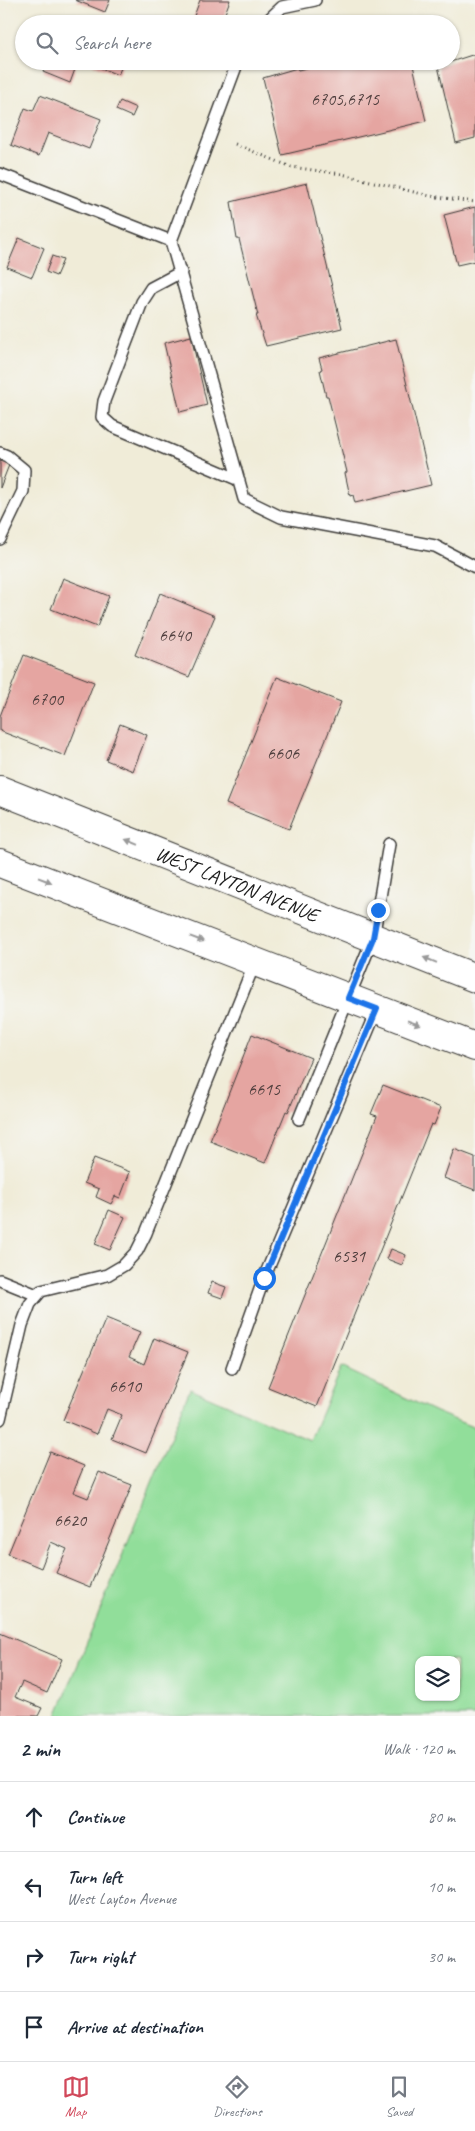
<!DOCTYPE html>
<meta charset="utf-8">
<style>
:root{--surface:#fff;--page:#f2f2f3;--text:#1f2937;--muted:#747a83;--line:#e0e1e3;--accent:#d1495b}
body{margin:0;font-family:Caveat,sans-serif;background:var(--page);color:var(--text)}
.controls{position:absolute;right:15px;bottom:15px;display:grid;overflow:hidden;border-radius:10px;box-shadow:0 1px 4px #0004}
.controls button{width:45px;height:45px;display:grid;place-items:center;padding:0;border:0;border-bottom:1px solid var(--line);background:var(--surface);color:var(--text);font:25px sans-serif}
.stop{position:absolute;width:15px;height:15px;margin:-11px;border:4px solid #1a73e8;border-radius:50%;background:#fff}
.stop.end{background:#1a73e8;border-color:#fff;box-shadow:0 1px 5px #0008}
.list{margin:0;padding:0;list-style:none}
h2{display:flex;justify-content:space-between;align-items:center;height:65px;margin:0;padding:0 20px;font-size:21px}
h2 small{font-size:16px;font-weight:400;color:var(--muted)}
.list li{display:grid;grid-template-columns:32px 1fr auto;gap:15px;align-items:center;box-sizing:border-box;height:70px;padding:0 20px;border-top:1px solid var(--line)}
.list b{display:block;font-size:19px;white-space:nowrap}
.list p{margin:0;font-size:16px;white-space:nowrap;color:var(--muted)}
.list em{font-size:16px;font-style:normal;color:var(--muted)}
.icon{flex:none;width:28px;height:28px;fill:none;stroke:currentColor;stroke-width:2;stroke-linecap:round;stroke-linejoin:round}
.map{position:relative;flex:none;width:475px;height:1716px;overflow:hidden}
.search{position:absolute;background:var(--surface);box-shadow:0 1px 4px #0004;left:15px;right:15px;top:15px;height:55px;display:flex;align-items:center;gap:12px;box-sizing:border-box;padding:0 18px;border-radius:28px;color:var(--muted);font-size:19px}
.sheet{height:345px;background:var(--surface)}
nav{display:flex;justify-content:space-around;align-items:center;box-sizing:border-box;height:70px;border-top:1px solid var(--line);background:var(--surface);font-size:14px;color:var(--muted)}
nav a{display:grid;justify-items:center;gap:2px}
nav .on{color:var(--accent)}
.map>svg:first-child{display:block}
</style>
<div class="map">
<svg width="475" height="1716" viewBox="0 0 475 1716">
<rect width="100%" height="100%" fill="#f6f6f2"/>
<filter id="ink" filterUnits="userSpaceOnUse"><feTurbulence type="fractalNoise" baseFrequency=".02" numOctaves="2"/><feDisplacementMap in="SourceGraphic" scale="10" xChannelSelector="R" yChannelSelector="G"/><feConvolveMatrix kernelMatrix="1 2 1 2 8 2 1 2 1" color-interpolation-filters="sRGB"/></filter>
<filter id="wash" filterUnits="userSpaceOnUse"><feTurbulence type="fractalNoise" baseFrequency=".0096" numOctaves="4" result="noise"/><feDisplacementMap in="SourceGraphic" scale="20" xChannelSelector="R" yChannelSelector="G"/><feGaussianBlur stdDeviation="1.12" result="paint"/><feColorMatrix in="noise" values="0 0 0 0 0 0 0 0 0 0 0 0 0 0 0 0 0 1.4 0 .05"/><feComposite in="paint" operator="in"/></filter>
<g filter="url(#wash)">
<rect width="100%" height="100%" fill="#f0ecd8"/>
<path fill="#91de9a" stroke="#567d5b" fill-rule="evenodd" d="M341,1367L436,1412L475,1428V1716H57L190,1389L310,1440ZM419,1660H456V1697H419Z"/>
<g id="blocks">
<path fill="#e5a5a1" d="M75,0H110L105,12Z
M200,0H230L221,24H191Z
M472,55L475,57V138L456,143L438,66Z
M47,61H78L70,83L43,72Z
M84,61H124L118,75Z
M335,61H412L426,121L282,155L263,78L297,68L298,70Z
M40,95L101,119L89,149L48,133L39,156L11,145L25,108L33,111Z
M120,101L136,108L132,117L116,110Z
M307,183L342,328L266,346L256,315H258L239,239H237L231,202Z
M475,207V261L457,265L444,215Z
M19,238L44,248L32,277L7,267Z
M52,256L63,260L56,276L46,272Z
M191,336L207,405L180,412L164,343Z
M396,339L431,485L355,503L353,495L350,496L345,473L347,472L328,396H326L320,370L322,369L319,358Z
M0,461L9,465L0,488Z
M63,578L109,596L97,627L51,609Z
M160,593L215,616L189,677L135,655Z
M24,655L94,682L65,756L0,731V716Z
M277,677L341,702L289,829L226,804Z
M120,724L147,735L133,771L106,760Z
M252,1034L311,1058L288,1112L286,1111L265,1163L210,1141Z
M383,1085L441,1108L434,1125L431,1124L317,1407L268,1387L377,1116L371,1114Z
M454,1149L475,1157V1190L444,1178Z
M94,1158L130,1172L120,1198L115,1196L111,1204L96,1197L99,1189L84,1183Z
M109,1210L125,1217L110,1250L95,1244Z
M391,1249L406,1255L402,1265L387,1259Z
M212,1282L226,1287L222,1298L208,1293Z
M106,1318L140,1332L129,1357L144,1364L154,1338L188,1352L146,1453L112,1439L122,1415L107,1409L97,1434L63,1420Z
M50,1452L84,1466L73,1492L88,1498L99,1472L132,1485L90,1587L56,1573L67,1549L51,1542L41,1568L8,1554Z
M0,1633L62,1659L47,1693L22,1682L15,1697L42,1708L38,1716H0Z"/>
</g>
</g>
<g filter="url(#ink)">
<use href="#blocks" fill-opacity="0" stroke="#3c3b38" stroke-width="1"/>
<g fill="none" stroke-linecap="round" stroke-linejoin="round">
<defs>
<path id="service" d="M264,24L282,7L315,0
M238,61L171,241L244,499L281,517L435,546L475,567
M0,174L171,241
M181,272L151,288L142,302L104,401L102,417L112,426L239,480
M0,453L7,456L24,470L23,491L0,539
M299,1119L373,938L389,844
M0,1280L37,1295
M232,1368L264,1278L377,1009
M0,1419L22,1325L30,1304L41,1291L107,1275L124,1265L137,1251L146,1233L255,962"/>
<g id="secondary">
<path id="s1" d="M0,790L475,978"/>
<path d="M0,863L475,1047"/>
</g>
</defs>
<use href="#service" stroke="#3c3b38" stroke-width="14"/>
<use href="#secondary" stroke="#3c3b38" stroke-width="30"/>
<path stroke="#3c3b38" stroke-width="3" stroke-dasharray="1 4" stroke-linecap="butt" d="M235,144L291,167L342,174L430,196L475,202"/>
<use href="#service" stroke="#fff" stroke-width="11"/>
<use href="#secondary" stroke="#fff" stroke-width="28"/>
</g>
<defs><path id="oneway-solid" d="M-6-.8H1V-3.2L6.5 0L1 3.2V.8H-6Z" transform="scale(1.25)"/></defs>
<g fill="#999">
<use href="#oneway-solid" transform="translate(132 842) rotate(-158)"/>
<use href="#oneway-solid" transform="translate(45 880) rotate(21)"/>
<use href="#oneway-solid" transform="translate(197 939) rotate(21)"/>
<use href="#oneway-solid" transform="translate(430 960) rotate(-158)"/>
<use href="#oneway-solid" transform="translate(414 1023) rotate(21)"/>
</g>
</g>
<g fill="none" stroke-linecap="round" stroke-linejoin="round" filter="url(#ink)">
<path stroke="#1a73e8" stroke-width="6" d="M264,1278L377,1009L348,998L373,938L378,910"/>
</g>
<g text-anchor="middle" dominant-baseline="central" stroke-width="4.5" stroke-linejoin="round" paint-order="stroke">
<g font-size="18" fill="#4e3e3d">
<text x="345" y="99">6705,6715</text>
<text x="175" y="635">6640</text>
<text x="47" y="699">6700</text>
<text x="283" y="753">6606</text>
<text x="264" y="1089">6615</text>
<text x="349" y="1256">6531</text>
<text x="125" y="1386">6610</text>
<text x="70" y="1520">6620</text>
</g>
<g font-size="20" fill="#1c1c1c" stroke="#f6f6f2">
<text stroke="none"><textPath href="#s1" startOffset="255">WEST LAYTON AVENUE</textPath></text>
</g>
</g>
</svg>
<div class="controls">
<button><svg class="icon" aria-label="layers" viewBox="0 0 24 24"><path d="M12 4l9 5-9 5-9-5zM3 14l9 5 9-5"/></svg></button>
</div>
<div class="stop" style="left:264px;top:1278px"></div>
<div class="stop end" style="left:378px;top:910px"></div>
<div class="search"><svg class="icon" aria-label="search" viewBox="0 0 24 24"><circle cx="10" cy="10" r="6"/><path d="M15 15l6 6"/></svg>Search here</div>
</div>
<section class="sheet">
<h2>2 min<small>Walk · 120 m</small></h2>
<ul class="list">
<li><svg class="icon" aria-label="ahead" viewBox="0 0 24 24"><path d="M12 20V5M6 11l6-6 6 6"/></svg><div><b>Continue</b></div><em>80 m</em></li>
<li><svg class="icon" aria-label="left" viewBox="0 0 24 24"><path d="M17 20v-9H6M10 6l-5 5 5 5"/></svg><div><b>Turn left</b><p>West Layton Avenue</p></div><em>10 m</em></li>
<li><svg class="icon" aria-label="right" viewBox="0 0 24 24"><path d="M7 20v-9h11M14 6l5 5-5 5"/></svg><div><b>Turn right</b></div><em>30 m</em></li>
<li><svg class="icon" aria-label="arrive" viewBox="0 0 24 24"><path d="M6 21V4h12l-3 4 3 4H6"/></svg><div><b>Arrive at destination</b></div></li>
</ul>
</section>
<nav>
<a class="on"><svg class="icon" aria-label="map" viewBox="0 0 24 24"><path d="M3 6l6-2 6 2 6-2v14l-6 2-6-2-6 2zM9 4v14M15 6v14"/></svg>Map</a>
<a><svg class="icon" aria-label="directions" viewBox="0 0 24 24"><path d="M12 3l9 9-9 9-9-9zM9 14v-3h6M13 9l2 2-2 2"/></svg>Directions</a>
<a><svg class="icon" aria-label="saved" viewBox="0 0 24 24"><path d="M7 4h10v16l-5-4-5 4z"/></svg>Saved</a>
</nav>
